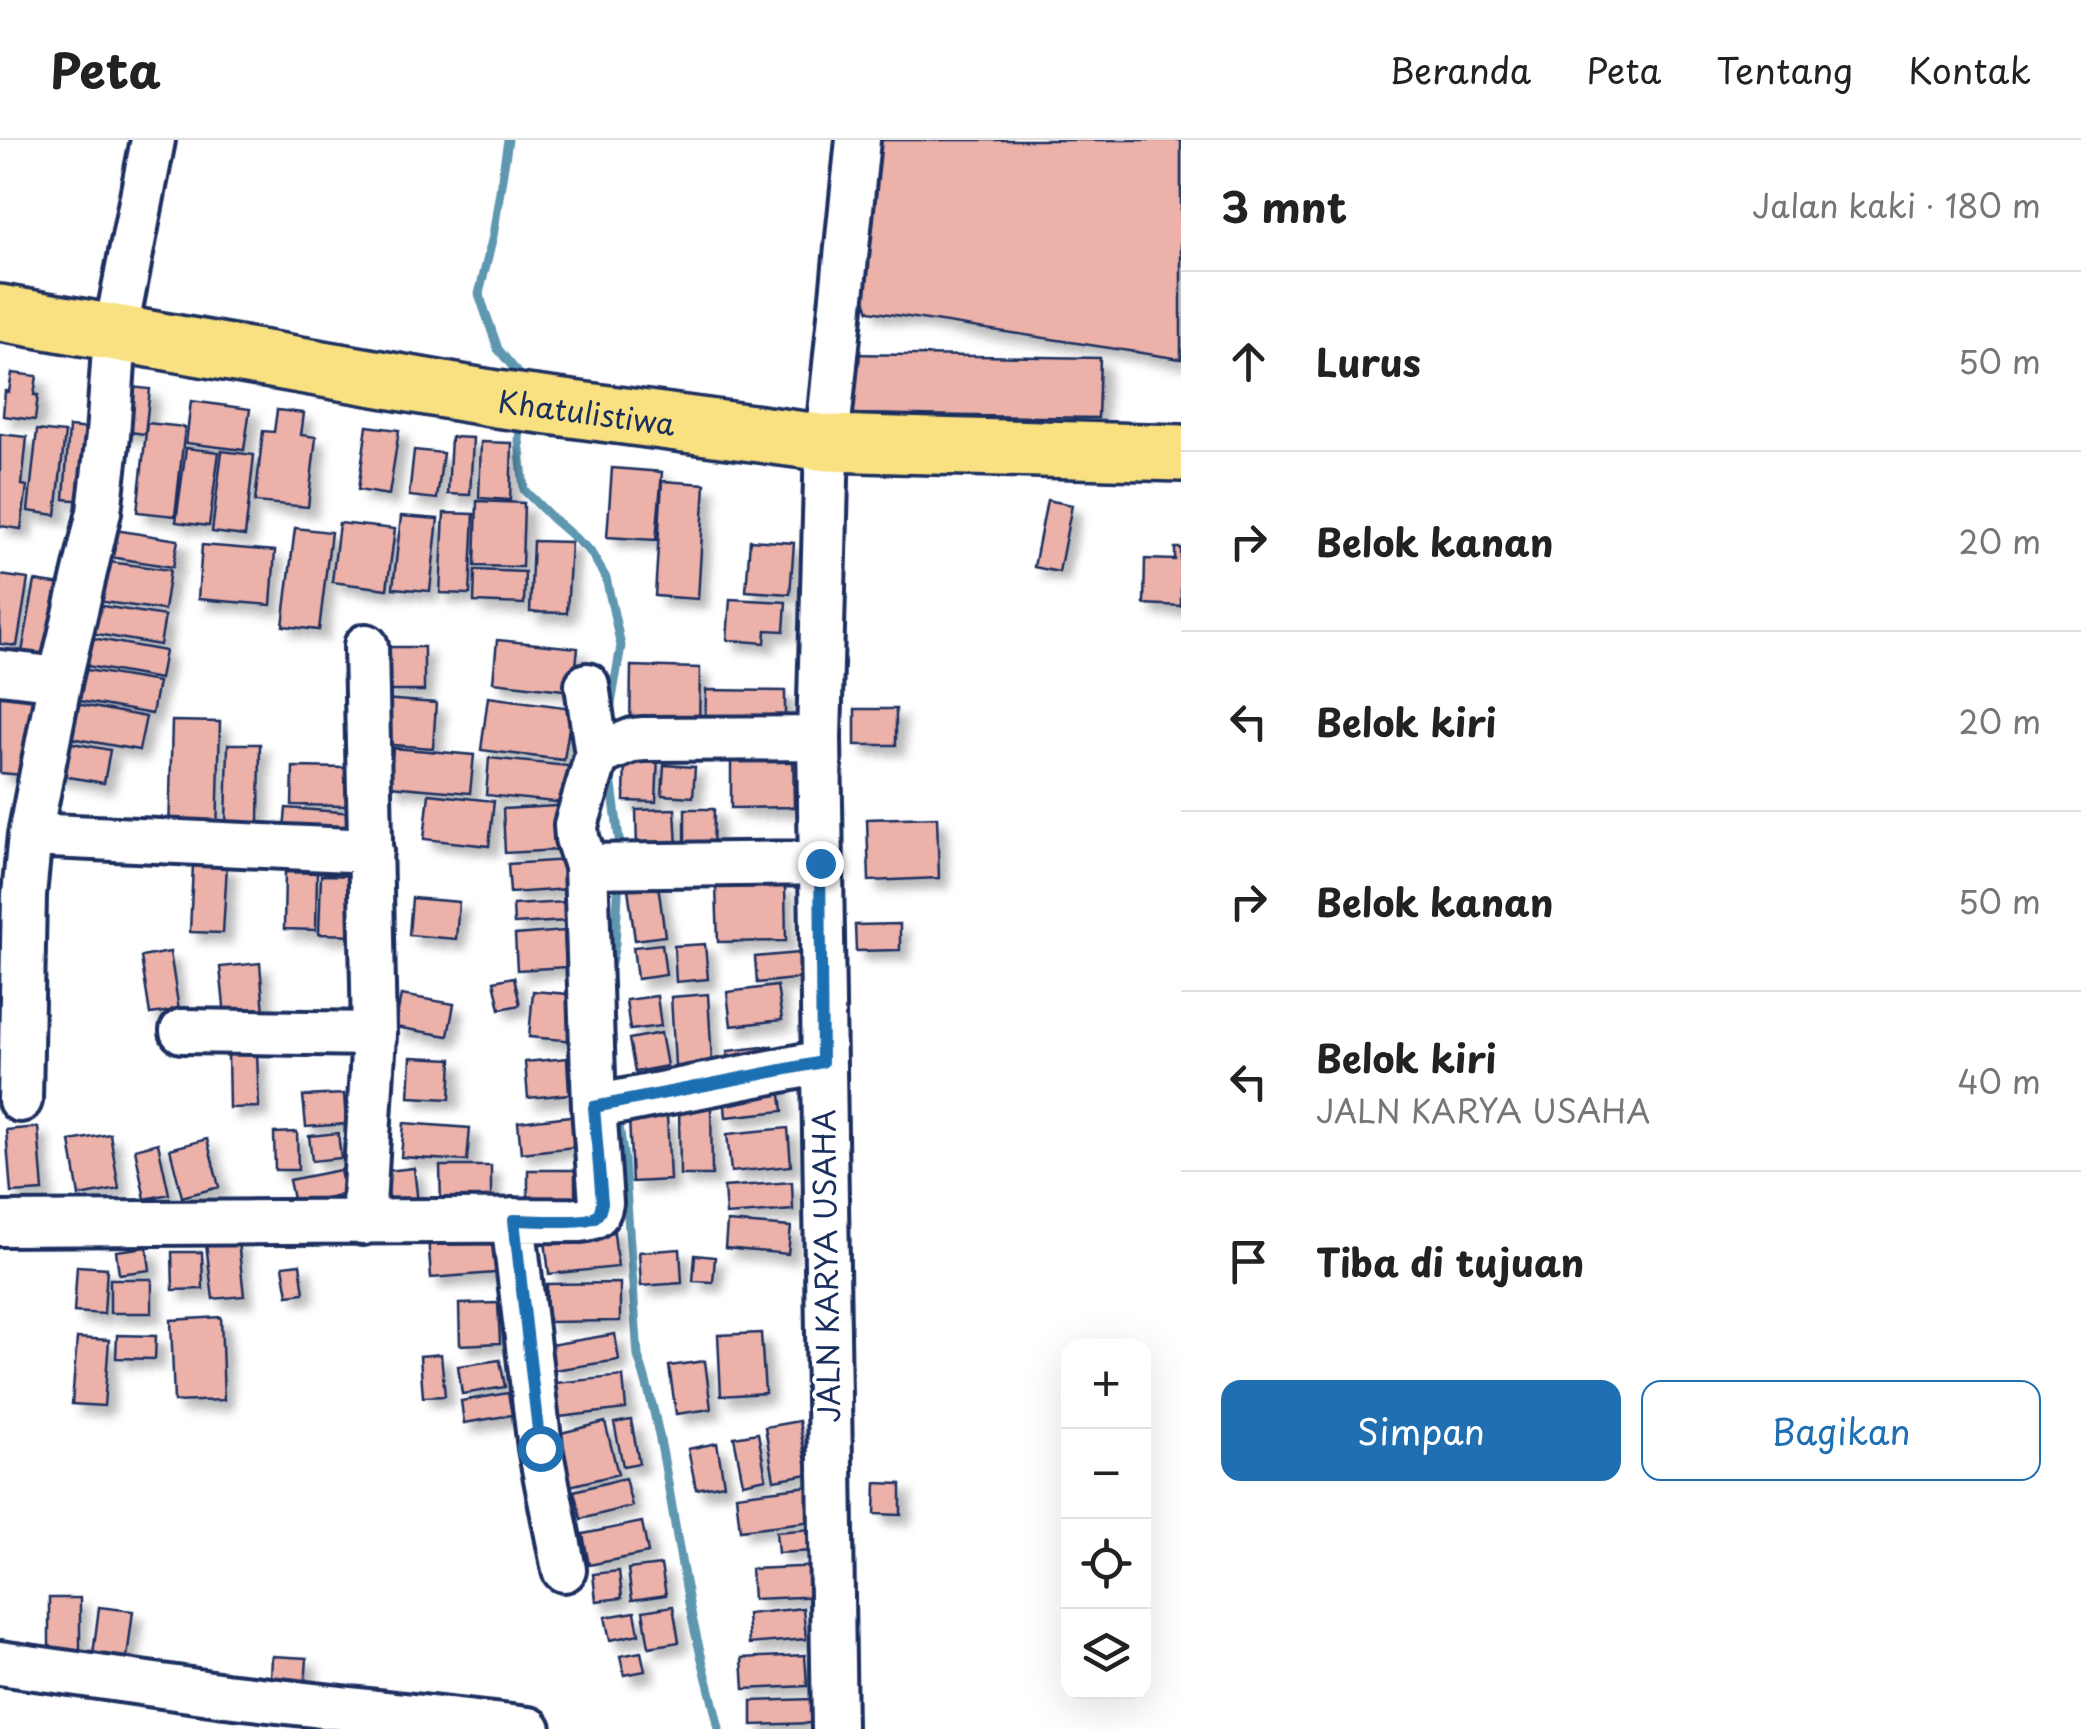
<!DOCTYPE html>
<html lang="id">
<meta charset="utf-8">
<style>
:root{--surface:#fff;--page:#f2f2f2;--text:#222;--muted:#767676;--line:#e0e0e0;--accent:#1f6fb2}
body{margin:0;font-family:"Playpen Sans",sans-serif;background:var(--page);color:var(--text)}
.controls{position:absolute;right:30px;bottom:30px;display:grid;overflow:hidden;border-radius:20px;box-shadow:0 10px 40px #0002}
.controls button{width:90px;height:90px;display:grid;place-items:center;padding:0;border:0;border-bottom:2px solid var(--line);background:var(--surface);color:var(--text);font:50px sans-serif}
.stop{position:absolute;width:30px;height:30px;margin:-22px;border:8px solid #1f6fb2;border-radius:50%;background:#fff}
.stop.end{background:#1f6fb2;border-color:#fff;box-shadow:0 2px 10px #0008}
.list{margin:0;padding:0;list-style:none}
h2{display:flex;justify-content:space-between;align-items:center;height:130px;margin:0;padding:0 40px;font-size:42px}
h2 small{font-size:32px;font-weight:400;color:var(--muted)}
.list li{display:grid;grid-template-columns:65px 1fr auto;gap:30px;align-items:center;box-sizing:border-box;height:180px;padding:0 40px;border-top:2px solid var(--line)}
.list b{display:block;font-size:38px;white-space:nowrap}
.list p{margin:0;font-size:32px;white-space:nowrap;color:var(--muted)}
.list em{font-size:32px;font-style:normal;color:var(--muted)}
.actions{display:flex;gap:20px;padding:30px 40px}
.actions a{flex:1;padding:22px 0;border:2px solid var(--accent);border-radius:20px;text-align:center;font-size:35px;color:var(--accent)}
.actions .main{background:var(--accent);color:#fff}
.icon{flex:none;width:55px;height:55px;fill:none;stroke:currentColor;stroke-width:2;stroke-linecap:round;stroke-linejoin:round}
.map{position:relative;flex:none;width:1181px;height:1589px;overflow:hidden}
header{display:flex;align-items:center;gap:60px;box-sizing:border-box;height:140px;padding:0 50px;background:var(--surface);border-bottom:2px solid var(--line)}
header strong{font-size:48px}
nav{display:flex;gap:55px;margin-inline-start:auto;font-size:35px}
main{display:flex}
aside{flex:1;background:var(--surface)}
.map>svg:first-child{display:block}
</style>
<header>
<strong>Peta</strong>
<nav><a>Beranda</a><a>Peta</a><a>Tentang</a><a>Kontak</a></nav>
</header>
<main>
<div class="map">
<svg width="1181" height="1589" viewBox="0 0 1181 1589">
<defs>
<filter id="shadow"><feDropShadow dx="9" dy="9" stdDeviation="5" flood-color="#0004"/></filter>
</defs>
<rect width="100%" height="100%" fill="#fff"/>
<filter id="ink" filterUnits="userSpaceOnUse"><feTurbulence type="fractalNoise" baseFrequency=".01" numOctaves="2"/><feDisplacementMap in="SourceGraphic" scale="20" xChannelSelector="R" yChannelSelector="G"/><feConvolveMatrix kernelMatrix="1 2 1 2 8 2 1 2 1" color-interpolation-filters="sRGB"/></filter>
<g filter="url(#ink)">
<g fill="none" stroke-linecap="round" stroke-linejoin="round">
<path stroke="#5f97b1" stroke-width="9" d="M508,0L493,96L479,154L498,209L522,238V241
M520,282L519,301L524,350L552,378L590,411L606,438L621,506L610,570
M610,630L621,714
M608,838L615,804L619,739
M617,972L624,1020L638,1216C664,1292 671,1373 687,1452C695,1498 709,1543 719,1589"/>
</g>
<path fill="#ecb2a9" stroke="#1b2f5e" stroke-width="2.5" filter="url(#shadow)" d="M881,0H1181V219L869,171L862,151Z
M850,214L1100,218L1098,278L849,274Z
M12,233L37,236L34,255H38L35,280L3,276L5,251L9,252Z
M120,246L150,249L145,294L115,290Z
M191,261L250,269L244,310L186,303Z
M277,270L304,273L301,295L316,297L308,367L255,362L263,291L274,292Z
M147,283L185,287L175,376L137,372Z
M367,286L399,290L389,355L358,350Z
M69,287L101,290L95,362L64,359Z
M37,290L65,293L56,375L28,371Z
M0,294L27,297L22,345L27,346L21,389L0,386Z
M451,297L473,298L470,355L448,354Z
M481,302L512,303L510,360L479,358Z
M186,308L219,312L209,386L176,382Z
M414,310L443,313L437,359L409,356Z
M222,311L254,315L245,396L212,392Z
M612,328L662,332L656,400L607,397Z
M662,341L705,344L698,459L655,456Z
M1047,360L1072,365L1059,432L1034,427Z
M477,361L524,363L522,427L475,426Z
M444,373L474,374L470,454L440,453Z
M401,376L438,379L430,451L393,448Z
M339,383L395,389L387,449L332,442Z
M295,388L331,392L319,490L283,486Z
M115,390L178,400L173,427L110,417Z
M750,400L794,403L790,454L746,451Z
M533,401L571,402L567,473L530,472Z
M202,405L275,411L271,465L198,459Z
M1175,408H1181V466L1144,464L1145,419L1175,420Z
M102,421L170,430L164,470L97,461Z
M475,430L525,432L524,464L474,462Z
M0,435L28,439L17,506L0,504Z
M35,441L68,446L55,517L22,512Z
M730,459L786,462L784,491L766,490L765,503L727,500Z
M96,465L165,476L160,505L91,493Z
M81,496L165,511L160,539L76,524Z
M497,500L578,508L573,551L493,542Z
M381,507H424V551H381Z
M631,526L700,528L699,593L630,592Z
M75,528L158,542L152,574L69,559Z
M0,547L45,551L35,636L0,633Z
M706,550L785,551V593L705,592Z
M488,557L572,568L564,620L481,610Z
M382,559L436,563L433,608L379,604Z
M66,562L146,577L139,610L59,596Z
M855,569H896V605H855Z
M172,581L220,582L217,696L169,695Z
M56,600L110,610L104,643L51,634Z
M228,604H260L259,685L226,684Z
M793,605L794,667L731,668V606Z
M393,608L474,615L470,653L390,646Z
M625,614L658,615L656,662L624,661Z
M489,618L568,626L564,663L486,655Z
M664,625L695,627L693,657L662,655Z
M293,627L348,628L347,666L292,665Z
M429,654L494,661L489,706L424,699Z
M557,666L559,710L505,713L503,669Z
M286,668L354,673L352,706L283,701Z
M675,669L677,708L637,709L636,670Z
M685,669H714L713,713L685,712Z
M937,677L939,738L869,741L867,679Z
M567,720L568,749L510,753L508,724Z
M193,724L227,725L223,793L190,792Z
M285,732L317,733L316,790L284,789Z
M321,735L360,736L357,795L319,794Z
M657,737L665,796L635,800L627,741Z
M785,745L786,801L718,802L716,747Z
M412,758L459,762L456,799L409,795Z
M566,762L567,781L514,784L513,765Z
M900,784V810L856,811L855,785Z
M564,791L566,827L517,830L515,795Z
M662,804L666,835L637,839L633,807Z
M705,804L708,839L676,842L674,806Z
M170,812L179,870L150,874L141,817Z
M809,812L812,837L757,843L755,817Z
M260,823L264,873L225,876L220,827Z
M514,837L520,865L500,869L494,841Z
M777,846L782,880L731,886L727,852Z
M533,851L580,855L576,901L529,897Z
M708,854L713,940L676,942L671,857Z
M401,855L454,864L448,896L395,887Z
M657,856L661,886L630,890L626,860Z
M661,893L667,926L635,932L629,899Z
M772,906L775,930L729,935L727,911Z
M257,913L259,967L229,968L228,914Z
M411,917L452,919L450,959L409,957Z
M567,918L569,954L528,958L525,922Z
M779,939L783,971L726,977L723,945Z
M344,954L346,984L306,987L303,956Z
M679,964H711L712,1035H680Z
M667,975L670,1040L632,1042L629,977Z
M571,976L575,1007L521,1013L518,982Z
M404,983L470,988L467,1021L401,1017Z
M38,987L43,1051L11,1053L6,990Z
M788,988L791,1026L731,1032L727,994Z
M297,992L298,1030H275L274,993Z
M338,993L341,1018L312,1021L309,996Z
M110,994L119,1049L79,1056L70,1001Z
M207,999L219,1047L182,1057L170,1009Z
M158,1003L169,1054L145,1059L135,1009Z
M440,1026H491V1066H441Z
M414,1028L418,1063L390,1067L386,1031Z
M340,1030L345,1054L294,1064L289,1040Z
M528,1030H575V1058H528Z
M792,1042L793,1070L726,1075L724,1047Z
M727,1082L791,1087L788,1114L725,1108Z
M613,1085L618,1127L549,1134L544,1092Z
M504,1090L507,1132L431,1138L428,1095Z
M238,1101L244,1156L213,1159L206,1104Z
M147,1107L150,1130L119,1134L116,1111Z
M680,1109L682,1143L641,1146L639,1112Z
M172,1112H202L203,1149L173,1150Z
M695,1115L715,1117L713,1142L693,1141Z
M300,1124L304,1153L288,1155L283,1126Z
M77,1126L107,1128L104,1174L74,1172Z
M110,1139H152V1173H110Z
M620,1143V1181L546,1182L547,1144Z
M498,1163L500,1203L460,1205L459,1164Z
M221,1177L224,1260L174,1262L171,1180Z
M761,1193L765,1253L721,1256L718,1195Z
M615,1194L619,1220L554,1230L550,1205Z
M117,1195L156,1196L155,1219L116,1218Z
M77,1198L109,1200L104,1266L72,1264Z
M441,1214L445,1256L423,1257L420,1216Z
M500,1220L505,1247L462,1254L458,1226Z
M705,1221L711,1269L676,1274L669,1226Z
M623,1236L626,1269L559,1277L555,1243Z
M508,1253L512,1275L464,1283L461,1261Z
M631,1280L639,1323L623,1326L614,1283Z
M799,1281L808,1334L774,1340L765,1287Z
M605,1282L618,1334L570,1346L557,1294Z
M758,1293L766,1338L743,1343L734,1297Z
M717,1303L724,1344L696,1349L688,1309Z
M625,1338L632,1366L581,1379L574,1351Z
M876,1343L901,1344V1375L875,1374Z
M817,1345L821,1380L740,1390L736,1355Z
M642,1382L648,1413L589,1425L583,1394Z
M812,1389L813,1411L778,1413L776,1392Z
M661,1425L666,1455L632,1460L628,1429Z
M822,1426L823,1456L753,1459L751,1429Z
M619,1431L622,1458L596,1461L593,1434Z
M49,1458H80V1515H49Z
M673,1466L679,1502L649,1507L643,1471Z
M99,1467L133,1471L126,1526L92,1523Z
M803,1468L806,1499L749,1504L747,1474Z
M635,1472L639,1494L610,1500L605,1477Z
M641,1512L645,1531L624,1535L620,1516Z
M805,1515L807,1546L744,1549L742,1518Z
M272,1516L307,1518L304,1562L270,1560Z
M811,1559L812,1583L752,1585V1561Z"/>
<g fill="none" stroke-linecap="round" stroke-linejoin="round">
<defs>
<path id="minor" d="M0,532L60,539
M597,615L633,600L644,599L819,598
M30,695L371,711
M586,726L819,723
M182,891L374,894
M20,960L24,755L30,695L60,539L99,372L108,295L115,195L153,0
M594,967L822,922
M513,1080L540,1308L564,1430
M363,1083L374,894L366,506
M0,1084L580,1080C593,1079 599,1076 601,1063L594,967L586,726L577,698L576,685L597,615L587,545
M0,1523L225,1555L529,1589
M834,1589L819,598L827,303L858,0"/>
<g id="highway">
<path id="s1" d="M0,173L496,259L827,303L1181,313"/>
</g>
</defs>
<use href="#minor" stroke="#1b2f5e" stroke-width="50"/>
<use href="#highway" stroke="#1b2f5e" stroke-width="62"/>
<use href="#minor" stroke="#fff" stroke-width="42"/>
<use href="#highway" stroke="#f9e181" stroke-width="55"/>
</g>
</g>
<g fill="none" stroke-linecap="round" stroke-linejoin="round" filter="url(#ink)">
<path stroke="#1f6fb2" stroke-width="12" d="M540,1308L514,1080C530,1080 584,1084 595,1077C601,1072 600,1070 602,1063L594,967L822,922L820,723"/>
</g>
<g text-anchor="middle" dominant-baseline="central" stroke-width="8" stroke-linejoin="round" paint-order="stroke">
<g font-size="30" fill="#1b2f5e" stroke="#fff">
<text stroke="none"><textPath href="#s1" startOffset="595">Khatulistiwa</textPath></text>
<text transform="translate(825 1126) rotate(-91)">JALN KARYA USAHA</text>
</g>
</g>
</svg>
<div class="controls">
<button>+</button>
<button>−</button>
<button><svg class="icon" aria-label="locate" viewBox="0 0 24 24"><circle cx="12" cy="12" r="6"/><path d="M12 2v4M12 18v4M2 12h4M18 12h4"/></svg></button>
<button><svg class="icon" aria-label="layers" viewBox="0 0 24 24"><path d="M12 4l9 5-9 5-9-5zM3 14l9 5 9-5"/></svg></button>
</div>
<div class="stop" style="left:540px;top:1308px"></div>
<div class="stop end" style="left:820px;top:723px"></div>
</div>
<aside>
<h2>3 mnt<small>Jalan kaki · 180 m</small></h2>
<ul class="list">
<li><svg class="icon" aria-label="ahead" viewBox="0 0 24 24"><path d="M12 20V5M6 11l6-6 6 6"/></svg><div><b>Lurus</b></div><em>50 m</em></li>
<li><svg class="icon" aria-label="right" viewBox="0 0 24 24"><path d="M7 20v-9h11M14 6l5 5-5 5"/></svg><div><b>Belok kanan</b></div><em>20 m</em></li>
<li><svg class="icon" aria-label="left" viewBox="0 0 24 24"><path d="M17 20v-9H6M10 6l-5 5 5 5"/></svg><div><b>Belok kiri</b></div><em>20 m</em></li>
<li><svg class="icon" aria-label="right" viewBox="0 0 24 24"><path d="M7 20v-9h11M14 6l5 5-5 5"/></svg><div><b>Belok kanan</b></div><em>50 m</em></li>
<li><svg class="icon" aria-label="left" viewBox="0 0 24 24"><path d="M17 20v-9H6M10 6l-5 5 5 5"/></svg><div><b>Belok kiri</b><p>JALN KARYA USAHA</p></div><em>40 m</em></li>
<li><svg class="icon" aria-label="arrive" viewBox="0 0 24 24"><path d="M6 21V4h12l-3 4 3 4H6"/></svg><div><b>Tiba di tujuan</b></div></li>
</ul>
<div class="actions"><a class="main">Simpan</a><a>Bagikan</a></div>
</aside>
</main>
